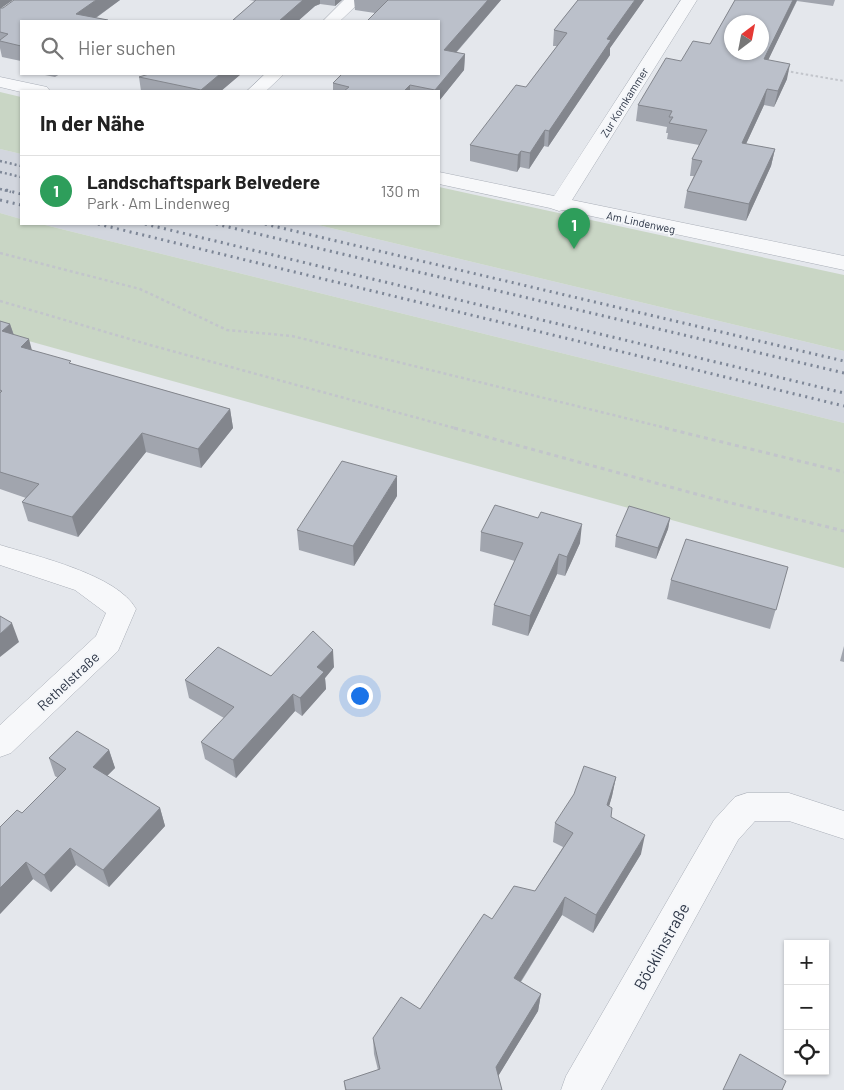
<!DOCTYPE html>
<html lang="de">
<meta charset="utf-8">
<style>
:root{--surface:#fff;--page:#f2f2f2;--text:#222;--muted:#767676;--line:#e0e0e0;--accent:#ea580c}
body{margin:0;font-family:Barlow,sans-serif;background:var(--page);color:var(--text)}
.controls{position:absolute;right:15px;bottom:15px;display:grid;overflow:hidden;border-radius:0px;box-shadow:0 1px 4px #0004}
.controls button{width:45px;height:45px;display:grid;place-items:center;padding:0;border:0;border-bottom:1px solid var(--line);background:var(--surface);color:var(--text);font:25px sans-serif}
.compass{position:absolute;left:724px;top:15px;width:45px;height:45px;border-radius:50%;background:var(--surface);box-shadow:0 1px 4px #0004;rotate:32deg}
.you{position:absolute;left:359px;top:695px;width:18px;height:18px;margin:-12px;border:4px solid #fff;border-radius:50%;background:#1a73e8;box-shadow:0 0 0 8px #1a73e833}
.badge{display:grid;place-items:center;width:32px;height:32px;border-radius:50%;background:var(--accent);color:#fff;font-size:16px;font-weight:700}
.pin{position:absolute;translate:-50% -41px;filter:drop-shadow(0 1px 2px #0008)}
.pin::after{content:'';position:absolute;top:26px;width:18px;height:15px;background:inherit;clip-path:polygon(0 0,100% 0,50% 100%)}
.list{margin:0;padding:0;list-style:none}
h2{display:flex;justify-content:space-between;align-items:center;height:65px;margin:0;padding:0 20px;font-size:21px}
h2 small{font-size:16px;font-weight:400;color:var(--muted)}
.list li{display:grid;grid-template-columns:32px 1fr auto;gap:15px;align-items:center;box-sizing:border-box;height:70px;padding:0 20px;border-top:1px solid var(--line)}
.list b{display:block;font-size:19px;white-space:nowrap}
.list p{margin:0;font-size:16px;white-space:nowrap;color:var(--muted)}
.list em{font-size:16px;font-style:normal;color:var(--muted)}
.icon{flex:none;width:28px;height:28px;fill:none;stroke:currentColor;stroke-width:2;stroke-linecap:round;stroke-linejoin:round}
.map{position:relative;flex:none;width:844px;height:1090px;overflow:hidden}
.search{position:absolute;background:var(--surface);box-shadow:0 1px 4px #0004;left:20px;top:20px;width:420px;height:55px;display:flex;align-items:center;gap:12px;box-sizing:border-box;padding:0 18px;border-radius:0px;color:var(--muted);font-size:19px}
.panel{position:absolute;background:var(--surface);box-shadow:0 1px 4px #0004;left:20px;top:90px;width:420px;height:135px;border-radius:0px}
.map>svg:first-child{display:block}
</style>
<div class="map">
<svg width="844" height="1090" viewBox="0 0 844 1090">
<rect width="100%" height="100%" fill="#e4e7ec"/>
<path fill="#d2d6de" d="M0,149L21,154V219L0,213Z
M41,224H314L844,351V423Z"/>
<path fill="#c9d6c5" d="M0,92L21,97V154L0,149Z
M439,187L844,275V351L314,224H439Z
M0,213L21,219V224H41L844,423V568L0,333Z"/>
<g fill="none" stroke-linecap="round" stroke-linejoin="round">
<defs>
<path id="minor" d="M344,0H362L340,21H323Z
M681,0H697L572,200L844,256V270L563,210L559,211L550,208L439,184V172L554,196Z
M265,74H284L266,91H247Z
M0,77L47,87L50,91L21,92L0,87Z
M0,545C36,556 118,575 136,609L118,651L11,753L0,757V725L96,636L106,613L75,590L0,565Z
M747,793H789L844,811V839L789,821H755L738,840L601,1090H561L566,1076L714,820L735,797Z"/>
</defs>
<use href="#minor" stroke="#a9aeb7" stroke-width="1"/>
<path stroke="#c2c5cb" stroke-width="2" stroke-dasharray="2.5 2.5" stroke-linecap="butt" d="M786,71L844,81"/>
<path stroke="#c2c5cb" stroke-width="2.5" stroke-dasharray="3 3" stroke-linecap="butt" d="M0,253L140,289L227,330L292,336L670,429
M0,301L150,345L458,429"/>
<path stroke="#c2c5cb" stroke-width="3" stroke-dasharray="4 4" stroke-linecap="butt" d="M454,428L707,497L844,531
M665,428L844,472"/>
<use href="#minor" fill="#f7f8fa" fill-rule="evenodd"/>
<path stroke="#7d8696" stroke-width="2.5" stroke-dasharray="2 3" stroke-linecap="butt" d="M0,161L21,166
M0,172L21,177
M0,189L11,192"/>
<path stroke="#7d8696" stroke-width="3" stroke-dasharray="2 4.5" stroke-linecap="butt" d="M6,190L21,194
M0,200L21,205
M98,224L844,406
M145,224L844,393
M216,224L844,373
M265,224L844,361"/>
</g>
<path fill="#a1a5ae" d="M0,0L1,8L120,0L96,18L108,20V21H21V61L2,57L0,48Z
M249,0H342L335,6L320,4L315,6L298,21H233V20L255,1Z
M354,0H501L456,53L465,54L464,70L439,101V91H333V83L439,74L375,13L355,10Z
M578,0H644L610,48V55L548,147L544,146L529,169L520,167L517,172L470,161V145L526,87L557,46H553L554,30Z
M735,0H835L833,6L797,1L768,60L787,79L774,107L764,105L746,144L775,149L771,166L746,221L684,208L687,191L694,176H690L692,159L699,145L667,139L668,133H666L667,127L636,121L638,105L681,61L710,44Z
M40,74H60L55,77Z
M241,74L221,91H141L139,77Z
M0,321L10,324L14,335L32,350L72,364L230,409L233,428L201,468L146,452L78,537L28,521L22,502L26,498L0,489Z
M397,496L354,566L299,550L297,530Z
M670,518L668,529L656,559L615,547L616,536Z
M481,532L580,543L565,576L557,574L528,636L492,625L494,605L515,561L480,551Z
M788,567L770,629L667,599L671,580Z
M844,646V662L840,661Z
M334,667L325,678L326,689L302,716L295,711L236,778L205,759L201,742L224,718L189,698L185,680L271,676Z
M109,750L115,768L107,776L160,808L165,826L109,887L76,865L51,892L33,879L0,914L22,813L58,778L55,776L49,758Z
M616,777L612,796L609,806L611,817L641,854L593,933L562,915L521,982L541,994L538,1011L498,1076L502,1090H345L344,1081L378,1070L374,1054L373,1038L420,1009L492,919L535,891L563,847L553,842L555,823Z"/>
<path fill="#83868d" d="M0,0H13L0,9Z
M96,0H120L91,21L76,14Z
M303,0H320V4L315,6L298,21H279Z
M335,0H342L335,6Z
M488,0H501L444,66V50Z
M635,0H644L610,48V55L548,147L549,131L607,39Z
M793,0H797L761,75L764,59Z
M465,54L464,70L439,101V91H435V90Z
M790,64L787,79L774,107L778,91Z
M220,74H241L221,91H201V90Z
M410,85V91H404Z
M767,89L764,105L739,159L742,143Z
M545,130L544,146L529,169L530,153Z
M775,149L771,166L746,221L749,204Z
M521,151L520,167L517,172L518,155Z
M10,324L16,342L2,331Z
M29,339L34,358L21,347Z
M230,409L233,428L201,468L198,449Z
M142,433L146,452L78,537L72,517Z
M397,476V496L354,566L353,546Z
M670,518L668,529L656,559L658,548Z
M582,524L580,543L565,576L567,557Z
M559,554L557,574L528,636L530,616Z
M12,623L19,642L0,657V634Z
M333,650L334,667L325,678L326,689L302,716L300,698L317,667Z
M293,694L295,711L236,778L233,760Z
M109,750L115,768L99,784L93,767Z
M616,777L612,796L604,824L607,805Z
M160,808L165,826L109,887L103,870Z
M645,835L641,854L593,933L596,915Z
M70,848L76,865L51,892L44,875Z
M26,862L33,879L0,914V888Z
M565,897L562,915L512,995L514,978Z
M541,994L538,1011L494,1083L496,1067Z"/>
<path fill="#bbc0ca" stroke="#83868d" fill-rule="evenodd" d="M14,0H96L76,14L108,20L107,21H21V46L0,41V40L8,34L0,32V8H3Z
M256,0H303L279,21H240L233,20Z
M388,0H488L444,50L465,54L435,90L410,85L404,91H344L349,87L333,83L342,74H439V21H367Z
M578,0H635L607,39L611,40L549,131L545,130L530,153L521,151L518,155L470,145L516,85L526,87L567,33L554,30Z
M735,0H793L764,59L790,64L778,91L767,89L742,143L775,149L749,204L687,191L702,161L692,159L707,130L669,123L673,117H669L672,111L638,105L666,58L681,61L693,41L710,44ZM732,22H762V52H732Z
M149,74H220L201,90L139,77Z
M0,321L10,324L2,331L29,339L21,347L71,361L69,363L230,409L198,449L142,433L72,517L22,502L39,484L0,472V393L2,391L0,390Z
M342,461L397,476L353,546L297,530Z
M495,505L538,518L541,512L582,524L567,557L559,554L530,616L494,605L523,543L481,532Z
M629,506L670,518L658,548L616,536Z
M686,539L788,567L776,610L671,580Z
M0,616L12,623L0,634Z
M313,631L333,650L317,667L324,672L300,698L293,694L233,760L201,742L234,707L185,680L218,647L271,676Z
M77,731L109,750L93,767L160,808L103,870L70,848L44,875L26,862L0,888V827L17,810L22,813L66,769L49,758Z
M584,766L616,777L607,805L612,808L611,817L645,835L596,915L565,897L514,978L541,994L496,1067L502,1090H346L344,1081L380,1069L373,1038L401,997L420,1009L484,914L492,919L514,886L535,891L573,833L555,823L574,794Z
M740,1054L786,1081L782,1090H723Z"/>
<g text-anchor="middle" dominant-baseline="central" stroke-width="4" stroke-linejoin="round" paint-order="stroke">
<g font-size="11" fill="#2b3445" stroke="#f4f6f9">
<text transform="translate(624 102) rotate(-58)">Zur Kornkammer</text>
<text transform="translate(641 222) rotate(12)">Am Lindenweg</text>
</g>
<g font-size="14" fill="#2b3445" stroke="#f4f6f9">
<text transform="translate(68 681) rotate(-43)">Rethelstraße</text>
</g>
<g font-size="16" fill="#2b3445" stroke="#f4f6f9">
<text transform="translate(661 946) rotate(-61)">Böcklinstraße</text>
</g>
</g>
</svg>
<div class="controls">
<button>+</button>
<button>−</button>
<button><svg class="icon" aria-label="locate" viewBox="0 0 24 24"><circle cx="12" cy="12" r="6"/><path d="M12 2v4M12 18v4M2 12h4M18 12h4"/></svg></button>
</div>
<svg class="compass" viewBox="-18 -18 36 36"><path d="M0-13l5 13h-10z" fill="#e53935"/><path d="M0 13l5-13h-10z" fill="#767676"/></svg>
<div class="you"></div>
<div class="pin badge" style="left:574px;top:249px;background:#2e9e5b">1</div>
<div class="search"><svg class="icon" aria-label="search" viewBox="0 0 24 24"><circle cx="10" cy="10" r="6"/><path d="M15 15l6 6"/></svg>Hier suchen</div>
<section class="panel">
<h2>In der Nähe<small></small></h2>
<ul class="list">
<li><span class="badge" style="background:#2e9e5b">1</span><div><b>Landschaftspark Belvedere</b><p>Park · Am Lindenweg</p></div><em>130 m</em></li>
</ul>
</section>
</div>
